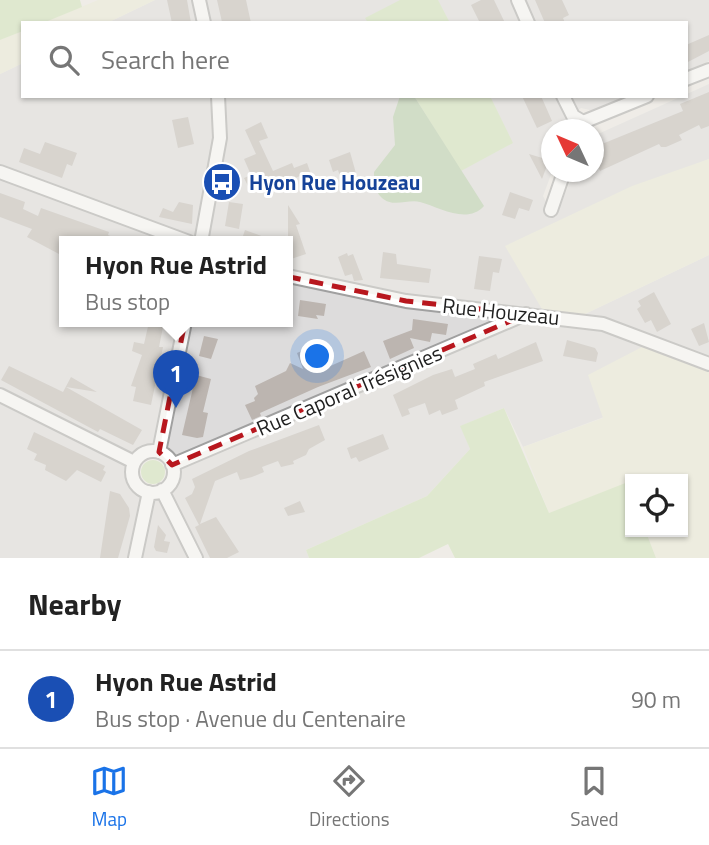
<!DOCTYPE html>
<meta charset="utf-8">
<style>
:root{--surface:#fff;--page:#f6f6f6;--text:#222;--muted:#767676;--line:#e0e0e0;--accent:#1a73e8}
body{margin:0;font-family:"Titillium Web",sans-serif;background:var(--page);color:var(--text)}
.controls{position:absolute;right:21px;bottom:21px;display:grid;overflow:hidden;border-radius:0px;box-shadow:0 2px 5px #0004}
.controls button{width:63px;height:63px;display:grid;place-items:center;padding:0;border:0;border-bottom:2px solid var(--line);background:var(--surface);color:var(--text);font:35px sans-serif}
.compass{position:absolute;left:541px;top:119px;width:63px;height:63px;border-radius:50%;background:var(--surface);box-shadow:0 2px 5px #0004;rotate:314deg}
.you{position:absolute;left:318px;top:357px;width:24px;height:24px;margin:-18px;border:5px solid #fff;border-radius:50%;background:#1a73e8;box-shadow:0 0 0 10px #1a73e833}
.badge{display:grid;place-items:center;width:46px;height:46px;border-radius:50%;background:var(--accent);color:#fff;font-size:23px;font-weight:700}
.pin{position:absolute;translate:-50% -58px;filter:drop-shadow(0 2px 4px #0008)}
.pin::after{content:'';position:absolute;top:37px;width:24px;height:21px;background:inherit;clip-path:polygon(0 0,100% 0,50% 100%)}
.popup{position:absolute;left:59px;top:236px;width:234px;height:91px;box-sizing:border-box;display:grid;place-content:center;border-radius:0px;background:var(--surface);filter:drop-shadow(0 2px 5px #0005);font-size:23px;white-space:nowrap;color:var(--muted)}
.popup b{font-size:26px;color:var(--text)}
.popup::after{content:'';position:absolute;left:50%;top:100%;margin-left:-14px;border:14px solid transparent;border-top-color:var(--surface)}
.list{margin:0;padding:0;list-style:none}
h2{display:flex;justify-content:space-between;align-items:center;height:91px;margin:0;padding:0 28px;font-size:30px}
h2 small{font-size:23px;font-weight:400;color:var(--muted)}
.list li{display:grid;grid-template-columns:46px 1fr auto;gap:21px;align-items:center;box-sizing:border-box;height:98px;padding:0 28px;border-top:2px solid var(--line)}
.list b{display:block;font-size:26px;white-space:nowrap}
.list p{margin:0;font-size:23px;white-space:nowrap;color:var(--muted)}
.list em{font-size:23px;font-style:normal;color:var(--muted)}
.icon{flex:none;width:38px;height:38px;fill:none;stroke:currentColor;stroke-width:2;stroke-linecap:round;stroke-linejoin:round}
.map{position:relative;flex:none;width:709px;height:558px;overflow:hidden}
.search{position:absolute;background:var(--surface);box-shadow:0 2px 5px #0004;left:21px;right:21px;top:21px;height:77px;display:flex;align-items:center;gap:18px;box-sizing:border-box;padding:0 24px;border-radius:0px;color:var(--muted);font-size:26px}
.sheet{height:189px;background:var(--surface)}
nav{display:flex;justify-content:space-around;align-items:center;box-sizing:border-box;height:98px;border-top:2px solid var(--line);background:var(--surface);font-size:19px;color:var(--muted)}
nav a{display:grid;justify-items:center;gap:4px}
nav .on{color:var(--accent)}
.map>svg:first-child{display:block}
</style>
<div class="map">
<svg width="709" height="558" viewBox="0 0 709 558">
<rect width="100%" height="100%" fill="#efece7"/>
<path fill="#dddcdc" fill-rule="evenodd" d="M155,0H709V61L686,71V23H107Z
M23,63V96H632L594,111L581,108L561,124L562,129L552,130V172L543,196L555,218L574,172H594V138L598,134L709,84V159L531,234L585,314L709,255V364L646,342L604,417L523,447L504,408L461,426L470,449L427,496L306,550L309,558H0V74ZM64,242H288V322H64ZM150,451L168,458L173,473L166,488L149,492L136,484L132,474L134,462Z"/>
<path fill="#ebebd4" d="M98,0H155L107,23H43Z
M23,31V63L0,74V40Z
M709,159V255L585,314L581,321L546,316L505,246L632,186Z
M646,342L709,364V558H656L646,532H683V479H630V489L627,483L549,513L523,447L603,418L588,375L642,347Z"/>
<path fill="#cde3b2" d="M0,0H80L82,7L43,23H23V31L0,40Z
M400,0H438L450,23H368L365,18Z
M414,96H490L513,143L461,171Z
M504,408L549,513L628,482L630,532H646L656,558H455L448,544L419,558H309L306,550L427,496L470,449L460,426Z
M141 472a12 12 0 1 1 24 0a12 12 0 1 1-24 0Z"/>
<path fill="#aec9a0" d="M400,96H414L484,206C467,225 439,207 420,202C408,199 393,208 382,198C374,191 374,181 374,172L395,145L393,117Z"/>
<path fill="#bcb5b0" d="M167,0H187L191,23H172Z
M217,0H246L251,23L222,22Z
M481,0H494L505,23H480L471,5Z
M535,0H562L569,15L563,18L565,23H545Z
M709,35V51L686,63V45Z
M709,92V126L701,129L699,125L679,135L682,140L666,147H661L659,144L600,171L598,167L593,169V155L604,148L602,144L683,111L680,104Z
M522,96H541L552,121L537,128Z
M188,117L194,144L178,148L172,120Z
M261,122L268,138L259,141L273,171L292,163L294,168L307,163L312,177L302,180L300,176L277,185L274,176L249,188L244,178L251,175L244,159L256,154L245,130Z
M45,142L77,153L72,166L67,164L62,178L19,162L24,148L40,154Z
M350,152L359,184L344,189L338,170L333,172L329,160Z
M529,154L549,160L542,179Z
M510,192L533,200L529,211L519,208L515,219L502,215Z
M0,193L25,202L23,209L38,216L41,208L109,232L108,235L124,242H64L59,254L27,237L32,229L0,217Z
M179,202L193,205L192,224L159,217L163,208L173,212Z
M229,202L243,204L239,229L225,226Z
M288,205L300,224L296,225L306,254L288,260Z
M245,230L275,241V242H241Z
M383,252L396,254L397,264L431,269L429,283L380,278Z
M347,253L348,256L353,254L363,280L354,281L352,274L345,276L338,257Z
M479,256L502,259L499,273L493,272L490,291L474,289Z
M654,292L671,324L657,332L651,320L645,323L637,309L641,306L638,301Z
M300,300L326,304L324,316L316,315L318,319L298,316Z
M413,319L448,324L446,335L432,333L430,342L410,338L414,348L390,359L383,341L412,330Z
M149,322H164L159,347H163L151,405L133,401L136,387L131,386L142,355L132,351L134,342L144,344Z
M704,323L709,342L699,346L691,329Z
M204,336L218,339L211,359L199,356Z
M567,340L595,348L598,353L596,362L563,356Z
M536,342L543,361L484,382L485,386L455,400L458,409L442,415L440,410L429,415L425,403L408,409L410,414L402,417L393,395L433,375L452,369L455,377L475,369L473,364L496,354L498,359Z
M306,349L317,372L364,351L371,367L318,387L260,413L261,416L252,420L245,405L255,401L254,398L258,394L255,386L286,371L290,363L303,369L297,353Z
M9,366L63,392L71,377L97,392L66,387L142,430L133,445L100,429L98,432L1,380Z
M196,375L211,379L203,412L208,413L203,437L197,438L182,435Z
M319,425L325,440L309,449L306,455L293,461L294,464L281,467L278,461L262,467L264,472L252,477L240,480L237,472L215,481L200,524L216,517L239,552L227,558H210L195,527L199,525L185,498L192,494L195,487L192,479L249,451Z
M34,432L105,466L103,470L106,472L101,482L77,470L66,481L45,470L46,465L34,460L37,454L27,449Z
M383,434L389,449L359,462L356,457L351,459L347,448Z
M110,491L120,494L129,508L130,516L118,558H100Z
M300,501L305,512L288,516L284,508Z
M158,525L166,535L164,541L170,542L167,553L156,551L154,547Z"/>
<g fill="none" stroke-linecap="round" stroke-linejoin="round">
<defs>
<path id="minor" d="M199,0L204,23
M518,0L528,23
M686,79L709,70
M563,96L573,116L583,122L647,96
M0,172L189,242
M551,210L564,172
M201,242L220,138L218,96
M288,276L406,301L603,324L709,364
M0,395L134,462
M132 472a21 21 0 1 1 42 0a21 21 0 1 1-42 0Z
M159,452L185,322
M172,465L526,314
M162,490L196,558
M135,558L149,492"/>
</defs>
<use href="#minor" stroke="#a0a0a0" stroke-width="16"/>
<use href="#minor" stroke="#fff" stroke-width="12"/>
</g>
<path d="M0 0H709V558H0ZM200,246L285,276L406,301L527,314L172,465L159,452Z" fill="#efece7" fill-opacity=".55" fill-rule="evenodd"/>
<path fill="none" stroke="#b8171e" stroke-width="5" stroke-dasharray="14 9" stroke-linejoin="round" d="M200,246L285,276L406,301L527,314L172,465L159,452Z"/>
<defs>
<symbol id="bus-disc" viewBox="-11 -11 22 22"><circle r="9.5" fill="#1a4fb4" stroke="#fff"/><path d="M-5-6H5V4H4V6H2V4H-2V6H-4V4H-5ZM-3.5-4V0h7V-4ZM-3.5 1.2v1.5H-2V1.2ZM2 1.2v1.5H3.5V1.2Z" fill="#fff"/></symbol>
</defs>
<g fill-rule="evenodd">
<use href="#bus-disc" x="200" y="160" width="44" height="44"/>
</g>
<g text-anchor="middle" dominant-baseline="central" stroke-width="6" stroke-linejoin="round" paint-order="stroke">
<g font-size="21" font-weight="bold" fill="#164399" stroke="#fff" text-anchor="start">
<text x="249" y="182">Hyon Rue Houzeau</text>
</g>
<g font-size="21" fill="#1f1f1f" stroke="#fff">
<text transform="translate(501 311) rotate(6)">Rue Houzeau</text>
<text transform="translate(349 390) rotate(-23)">Rue Caporal Trésignies</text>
</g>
</g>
</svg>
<div class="controls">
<button><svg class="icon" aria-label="locate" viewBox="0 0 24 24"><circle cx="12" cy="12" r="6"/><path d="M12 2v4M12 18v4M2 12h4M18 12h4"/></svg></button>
</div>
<svg class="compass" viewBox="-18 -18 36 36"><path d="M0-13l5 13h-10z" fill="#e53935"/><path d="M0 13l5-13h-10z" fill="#767676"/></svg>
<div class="you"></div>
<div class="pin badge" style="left:176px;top:408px;background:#1a4fb4">1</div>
<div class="popup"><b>Hyon Rue Astrid</b>Bus stop</div>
<div class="search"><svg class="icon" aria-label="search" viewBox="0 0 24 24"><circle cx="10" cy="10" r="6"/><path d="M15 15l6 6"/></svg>Search here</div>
</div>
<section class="sheet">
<h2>Nearby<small></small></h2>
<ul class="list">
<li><span class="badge" style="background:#1a4fb4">1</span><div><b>Hyon Rue Astrid</b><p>Bus stop · Avenue du Centenaire</p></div><em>90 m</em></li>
</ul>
</section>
<nav>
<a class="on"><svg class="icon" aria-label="map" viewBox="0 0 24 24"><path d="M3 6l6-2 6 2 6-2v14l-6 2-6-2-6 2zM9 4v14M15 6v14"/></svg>Map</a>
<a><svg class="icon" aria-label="directions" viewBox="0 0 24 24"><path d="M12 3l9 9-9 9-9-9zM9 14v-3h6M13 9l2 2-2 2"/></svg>Directions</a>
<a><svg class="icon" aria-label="saved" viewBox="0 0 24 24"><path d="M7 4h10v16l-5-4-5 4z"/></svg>Saved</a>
</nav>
